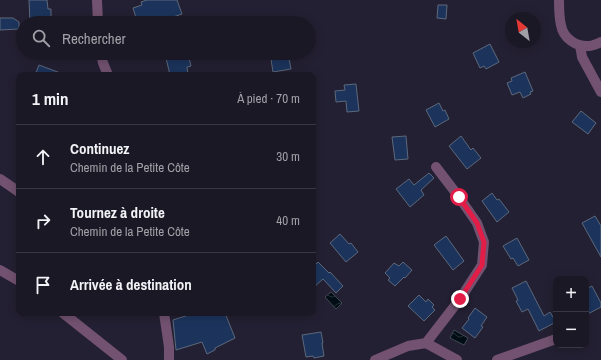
<!DOCTYPE html>
<html lang="fr">
<meta charset="utf-8">
<style>
:root{--surface:#1b1826;--page:#24212e;--text:#f1f3f6;--muted:#a0a0a7;--line:#393743}
body{margin:0;font-family:"Archivo Narrow",sans-serif;background:var(--page);color:var(--text)}
.controls{position:absolute;right:12px;bottom:12px;display:grid;overflow:hidden;border-radius:8px;box-shadow:0 2px 10px #0003}
.controls button{width:36px;height:36px;display:grid;place-items:center;padding:0;border:0;border-bottom:1px solid var(--line);background:var(--surface);color:var(--text);font:20px sans-serif}
.compass{position:absolute;left:505px;top:12px;width:36px;height:36px;border-radius:50%;background:var(--surface);box-shadow:0 2px 10px #0003;rotate:329deg}
.stop{position:absolute;width:12px;height:12px;margin:-9px;border:3px solid #e11d48;border-radius:50%;background:#fff}
.stop.end{background:#e11d48;border-color:#fff;box-shadow:0 1px 4px #0008}
.list{margin:0;padding:0;list-style:none}
h2{display:flex;justify-content:space-between;align-items:center;height:52px;margin:0;padding:0 16px;font-size:17px}
h2 small{font-size:13px;font-weight:400;color:var(--muted)}
.list li{display:grid;grid-template-columns:26px 1fr auto;gap:12px;align-items:center;box-sizing:border-box;height:64px;padding:0 16px;border-top:1px solid var(--line)}
.list b{display:block;font-size:15px;white-space:nowrap}
.list p{margin:0;font-size:13px;white-space:nowrap;color:var(--muted)}
.list em{font-size:13px;font-style:normal;color:var(--muted)}
.icon{flex:none;width:22px;height:22px;fill:none;stroke:currentColor;stroke-width:2;stroke-linecap:round;stroke-linejoin:round}
.map{position:relative;flex:none;width:601px;height:360px;overflow:hidden}
.search{position:absolute;background:var(--surface);box-shadow:0 2px 10px #0003;left:16px;top:16px;width:300px;height:44px;display:flex;align-items:center;gap:10px;box-sizing:border-box;padding:0 14px;border-radius:22px;color:var(--muted);font-size:15px}
.panel{position:absolute;background:var(--surface);box-shadow:0 2px 10px #0003;left:16px;top:72px;width:300px;height:244px;border-radius:8px}
.map>svg:first-child{display:block}
</style>
<div class="map">
<svg width="601" height="360" viewBox="0 0 601 360">
<defs>
<pattern id="water-waves" width="16" height="10" patternUnits="userSpaceOnUse"><rect width="16" height="10" fill="#000d15"/><path d="M0 5q4-4 8 0t8 0" fill="none" stroke="#242f37"/></pattern>
</defs>
<rect width="100%" height="100%" fill="#242033"/>
<path fill="url(#water-waves)" stroke="#404952" d="M331,292L342,303L336,309L325,297Z
M454,330L468,338L464,345L450,338Z"/>
<path fill="#1c345c" stroke="#5c687b" d="M29,0H47L48,9H51V19H42V23H30Z
M147,0H177L182,14L155,23H145L144,18L137,21L133,8L142,5L141,2Z
M438,5H447L446,19L437,18Z
M0,18H13L19,22V29L0,30Z
M490,44L499,62L486,69L484,66L480,68L473,53Z
M270,53H288L291,69L273,72Z
M188,54L191,66L187,67L188,75H170L166,58Z
M39,65L63,74V75H35Z
M525,72L533,91L530,92L531,94L523,98L520,92L512,95L507,83L512,81L511,78Z
M356,84L359,111L347,112L346,101L336,102L335,91L345,90L344,85Z
M439,103L443,111L445,110L449,119L435,127L426,110Z
M581,111L596,123L588,134L572,122Z
M406,136L408,159L395,160L392,137Z
M461,136L471,150L473,148L481,158L467,169L449,146Z
M429,173L434,178L421,190L424,195L410,207L396,189L409,179L414,185Z
M492,193L497,200L499,199L509,212L497,222L482,201Z
M595,216L601,226V257L582,223Z
M340,234L349,244L351,243L358,252L346,262L330,243Z
M446,236L464,261L453,270L434,245Z
M517,238L529,260L518,266L513,258L511,259L503,246Z
M318,262L329,273L330,272L343,286L336,293L323,279L313,288V267Z
M403,262L412,270L405,278L404,277L395,286L388,280L390,278L385,273L394,263L399,266Z
M526,281L544,316L550,312L556,322L539,331L528,309L522,312L516,301L518,300L512,288Z
M592,286L601,303V307L586,315V289Z
M419,295L426,302L428,299L434,305L432,307L435,310L424,321L408,306Z
M475,308L487,317L481,326L483,327L475,338L462,328L469,319L468,318Z
M195,313H225L235,338L215,348V350L207,354L202,342L176,350L173,320Z
M321,332L323,343H322L324,356L314,358L313,356L306,357L302,335Z"/>
<g fill="none" stroke-linecap="round" stroke-linejoin="round">
<path stroke="#725270" stroke-width="10" d="M97,0L98,23
M559,0C559,8 559,17 561,25C563,38 576,47 589,46C593,46 597,44 601,42
M580,45L582,57L601,92
M101,53L103,63L108,75
M0,179L19,192
M0,270L19,281
M63,313L122,360
M164,313L169,347V360
M426,343L460,299L482,265L484,242L477,223L459,197L436,167
M375,360L408,346L426,343L457,360
M497,360L556,339"/>
</g>
<g fill="none" stroke-linecap="round" stroke-linejoin="round">
<path stroke="#e11d48" stroke-width="5" d="M459,197L477,223L484,242L482,265L460,299"/>
</g>
</svg>
<div class="controls">
<button>+</button>
<button>−</button>
</div>
<svg class="compass" viewBox="-18 -18 36 36"><path d="M0-13l5 13h-10z" fill="#e53935"/><path d="M0 13l5-13h-10z" fill="#a0a0a7"/></svg>
<div class="stop" style="left:459px;top:197px"></div>
<div class="stop end" style="left:460px;top:299px"></div>
<div class="search"><svg class="icon" aria-label="search" viewBox="0 0 24 24"><circle cx="10" cy="10" r="6"/><path d="M15 15l6 6"/></svg>Rechercher</div>
<section class="panel">
<h2>1 min<small>À pied · 70 m</small></h2>
<ul class="list">
<li><svg class="icon" aria-label="ahead" viewBox="0 0 24 24"><path d="M12 20V5M6 11l6-6 6 6"/></svg><div><b>Continuez</b><p>Chemin de la Petite Côte</p></div><em>30 m</em></li>
<li><svg class="icon" aria-label="right" viewBox="0 0 24 24"><path d="M7 20v-9h11M14 6l5 5-5 5"/></svg><div><b>Tournez à droite</b><p>Chemin de la Petite Côte</p></div><em>40 m</em></li>
<li><svg class="icon" aria-label="arrive" viewBox="0 0 24 24"><path d="M6 21V4h12l-3 4 3 4H6"/></svg><div><b>Arrivée à destination</b></div></li>
</ul>
</section>
</div>
